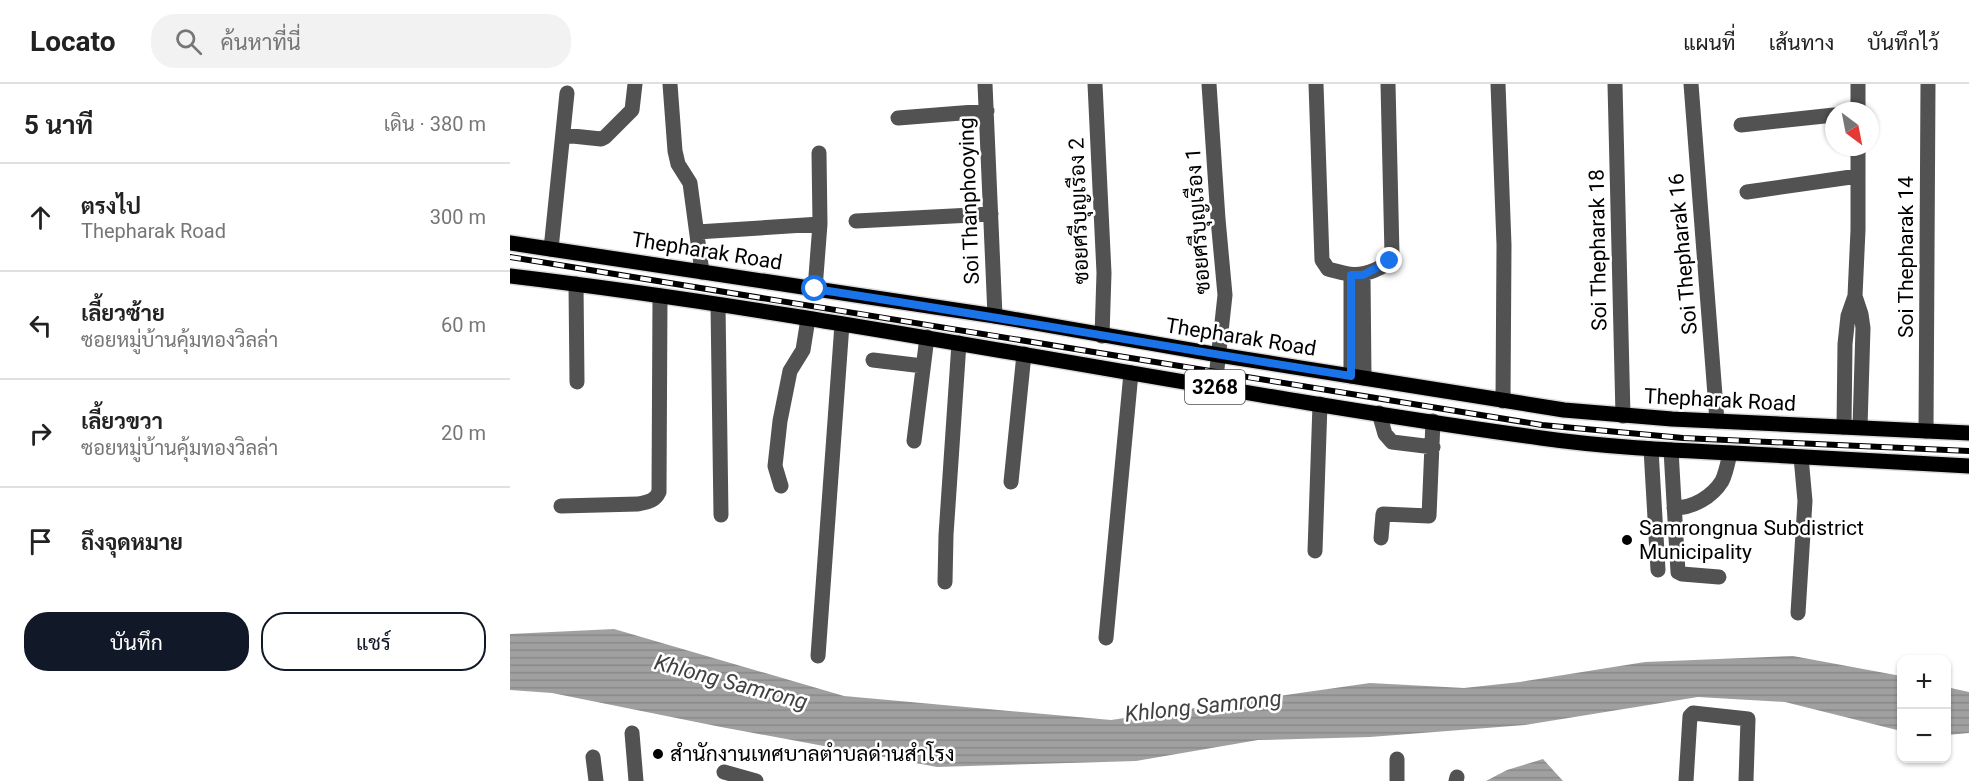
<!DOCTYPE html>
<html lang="th">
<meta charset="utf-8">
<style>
:root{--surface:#fff;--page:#f2f2f2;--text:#222;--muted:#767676;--line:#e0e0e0;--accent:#111827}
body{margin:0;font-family:Roboto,Sarabun,sans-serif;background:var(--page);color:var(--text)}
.controls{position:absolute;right:18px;bottom:18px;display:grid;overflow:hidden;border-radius:12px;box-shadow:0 2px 4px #0004}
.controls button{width:54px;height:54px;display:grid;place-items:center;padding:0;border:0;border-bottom:2px solid var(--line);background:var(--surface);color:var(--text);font:30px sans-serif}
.compass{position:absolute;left:1315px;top:18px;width:54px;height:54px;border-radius:50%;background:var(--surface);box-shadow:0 2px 4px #0004;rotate:148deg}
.stop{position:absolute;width:18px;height:18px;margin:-14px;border:4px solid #1a73e8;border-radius:50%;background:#fff}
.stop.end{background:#1a73e8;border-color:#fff;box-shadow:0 2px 6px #0008}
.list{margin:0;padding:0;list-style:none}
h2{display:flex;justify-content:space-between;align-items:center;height:78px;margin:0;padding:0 24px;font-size:26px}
h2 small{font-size:20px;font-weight:400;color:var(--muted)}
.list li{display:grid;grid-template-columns:39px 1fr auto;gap:18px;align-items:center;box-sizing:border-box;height:108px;padding:0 24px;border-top:2px solid var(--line)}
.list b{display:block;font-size:22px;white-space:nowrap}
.list p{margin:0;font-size:20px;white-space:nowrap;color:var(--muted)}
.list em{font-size:20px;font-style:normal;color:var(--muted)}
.actions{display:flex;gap:12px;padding:18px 24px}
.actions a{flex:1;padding:14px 0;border:2px solid var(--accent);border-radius:24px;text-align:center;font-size:21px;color:var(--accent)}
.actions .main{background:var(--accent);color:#fff}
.icon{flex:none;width:33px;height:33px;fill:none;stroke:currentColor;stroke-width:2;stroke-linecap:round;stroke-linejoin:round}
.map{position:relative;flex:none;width:1459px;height:697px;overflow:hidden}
header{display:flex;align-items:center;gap:36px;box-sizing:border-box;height:84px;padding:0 30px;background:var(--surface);border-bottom:2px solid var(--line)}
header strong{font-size:28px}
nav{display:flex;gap:33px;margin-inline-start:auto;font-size:21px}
.search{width:420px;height:54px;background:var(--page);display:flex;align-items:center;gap:15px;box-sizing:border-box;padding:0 21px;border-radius:24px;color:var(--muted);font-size:22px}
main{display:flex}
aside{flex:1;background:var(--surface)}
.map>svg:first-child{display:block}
</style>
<header>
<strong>Locato</strong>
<div class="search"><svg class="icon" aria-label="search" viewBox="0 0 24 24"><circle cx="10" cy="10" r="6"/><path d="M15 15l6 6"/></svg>ค้นหาที่นี่</div>
<nav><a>แผนที่</a><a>เส้นทาง</a><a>บันทึกไว้</a></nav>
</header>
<main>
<aside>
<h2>5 นาที<small>เดิน · 380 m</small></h2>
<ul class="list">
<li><svg class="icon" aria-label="ahead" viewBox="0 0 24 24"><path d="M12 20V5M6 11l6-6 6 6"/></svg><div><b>ตรงไป</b><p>Thepharak Road</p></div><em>300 m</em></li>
<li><svg class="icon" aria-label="left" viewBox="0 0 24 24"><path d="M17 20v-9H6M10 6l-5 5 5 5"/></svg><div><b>เลี้ยวซ้าย</b><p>ซอยหมู่บ้านคุ้มทองวิลล่า</p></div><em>60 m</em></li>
<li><svg class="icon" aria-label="right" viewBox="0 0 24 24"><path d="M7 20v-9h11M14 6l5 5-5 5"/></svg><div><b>เลี้ยวขวา</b><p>ซอยหมู่บ้านคุ้มทองวิลล่า</p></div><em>20 m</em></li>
<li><svg class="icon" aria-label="arrive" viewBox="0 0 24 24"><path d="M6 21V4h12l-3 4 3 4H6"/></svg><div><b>ถึงจุดหมาย</b></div></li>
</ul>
<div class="actions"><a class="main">บันทึก</a><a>แชร์</a></div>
</aside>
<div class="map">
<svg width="1459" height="697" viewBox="0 0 1459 697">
<defs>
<pattern id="water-rules" width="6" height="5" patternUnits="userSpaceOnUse" patternTransform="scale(1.5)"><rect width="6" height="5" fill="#a0a0a0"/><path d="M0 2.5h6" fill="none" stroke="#888"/></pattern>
</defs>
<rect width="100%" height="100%" fill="#fff"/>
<path fill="url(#water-rules)" d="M104,545L334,612L601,636L860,599L954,604L1010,598L1135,578L1283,572L1391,592V647L1275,618L1188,613L1015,641L860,653L748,656L626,677L427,683L211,643L42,609L0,606V550Z
M1436,603L1459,608V649L1437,651Z
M1033,675L1053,697H976L997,686Z"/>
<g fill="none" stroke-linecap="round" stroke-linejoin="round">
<defs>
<path id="major" d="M0,159L485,232L709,271L1054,326L1162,335L1459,349
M0,192C345,233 686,307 1031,354C1094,363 1159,366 1223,369C1301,374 1380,378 1459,382"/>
</defs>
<use href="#major" stroke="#dbdbdb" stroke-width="18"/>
<path stroke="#525252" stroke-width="15" d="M160,0L165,67L168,80L180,99L192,188
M475,0L485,232
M585,0L594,189L592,252
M699,0L708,135L715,211L705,303
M806,0L812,176L818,185C837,190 846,194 865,186C874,182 879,180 882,170L878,0
M988,0L994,161L993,317
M1105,0L1113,332
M1181,0L1207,337
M1348,0V27
M388,34L477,27
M1231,41L1324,31
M53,51L91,55L95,53L122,26L125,0
M1237,108L1348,92
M346,137L481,130
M187,148L310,140
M41,165L57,9
M841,191V292
M853,191L854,294
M66,200L67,298
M305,205L310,140L309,69
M1345,212L1351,230L1353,244L1350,343
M208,221L211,431
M363,276L413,282
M869,329L875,350L882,358L923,363
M1334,343L1335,260L1338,232L1345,212L1348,146V63
M1416,347L1418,0
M404,357L417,253
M1141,365L1148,486
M1161,366L1168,488L1172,490L1209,493
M501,398L514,270
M271,402L265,382L270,337L280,287L293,266L298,235
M51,422L128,420C138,418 145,417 149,408L150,212
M1164,424C1183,424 1202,413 1212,397C1216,389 1218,378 1220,369
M871,454L873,430L919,432L923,337
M805,467L810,320
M435,498L436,451L449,259
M1288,529L1295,417L1291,373
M596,554L621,289
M308,572L332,240
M122,649L126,697
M83,673L86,697
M887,675V697
M214,688L246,697
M946,697L947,693
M1176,697L1180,632L1183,629L1238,635L1236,697"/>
<use href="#major" stroke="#000" stroke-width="15"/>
<defs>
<path id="rail" d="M0,173L1032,341L1173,354L1459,367"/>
</defs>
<use href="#rail" stroke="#000" stroke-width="6"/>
<use href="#rail" stroke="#fff" stroke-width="4" stroke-dasharray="11" stroke-linecap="butt"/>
</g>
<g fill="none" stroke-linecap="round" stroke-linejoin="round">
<path stroke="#1a73e8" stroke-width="8" d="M305,205C484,232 662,264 841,292V191H853L880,177"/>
</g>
<g fill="#000" stroke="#fff" stroke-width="2">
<circle cx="1117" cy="456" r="6"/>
<circle cx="148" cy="670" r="6"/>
</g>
<g text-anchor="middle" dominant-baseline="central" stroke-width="5" stroke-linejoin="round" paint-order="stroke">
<rect fill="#fff" stroke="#4c4c4c" stroke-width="1.5" x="675" y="286" width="60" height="34" rx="4.5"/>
<g font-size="20" font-weight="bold" fill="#000">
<text x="705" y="303">3268</text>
</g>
<g font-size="21" fill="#000" stroke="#fff">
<text transform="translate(459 117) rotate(-92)">Soi Thanphooying</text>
<text transform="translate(569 127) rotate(-92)">ซอยศรีบุญเรือง 2</text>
<text transform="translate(688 137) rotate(-94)">ซอยศรีบุญเรือง 1</text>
<text transform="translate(1088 166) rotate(-91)">Soi Thepharak 18</text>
<text transform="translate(197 167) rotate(9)">Thepharak Road</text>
<text transform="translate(1173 170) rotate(-95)">Soi Thepharak 16</text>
<text transform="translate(1396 173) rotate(-90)">Soi Thepharak 14</text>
<text transform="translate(731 253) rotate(9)">Thepharak Road</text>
<text transform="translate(1210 316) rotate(3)">Thepharak Road</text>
</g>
<g font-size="21" fill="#000" stroke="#fff" text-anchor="start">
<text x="1129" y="444">Samrongnua Subdistrict<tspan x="1129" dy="24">Municipality</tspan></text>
<text x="160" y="670">สำนักงานเทศบาลตำบลด่านสำโรง</text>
</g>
<g font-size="22" font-style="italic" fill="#414141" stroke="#fff">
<text transform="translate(221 598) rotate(15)">Khlong Samrong</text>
<text transform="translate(693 622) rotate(-6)">Khlong Samrong</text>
</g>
</g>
</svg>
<div class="controls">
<button>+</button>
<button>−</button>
</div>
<svg class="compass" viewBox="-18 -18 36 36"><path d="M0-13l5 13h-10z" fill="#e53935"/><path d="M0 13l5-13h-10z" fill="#767676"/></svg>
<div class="stop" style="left:305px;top:205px"></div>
<div class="stop end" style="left:880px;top:177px"></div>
</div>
</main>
